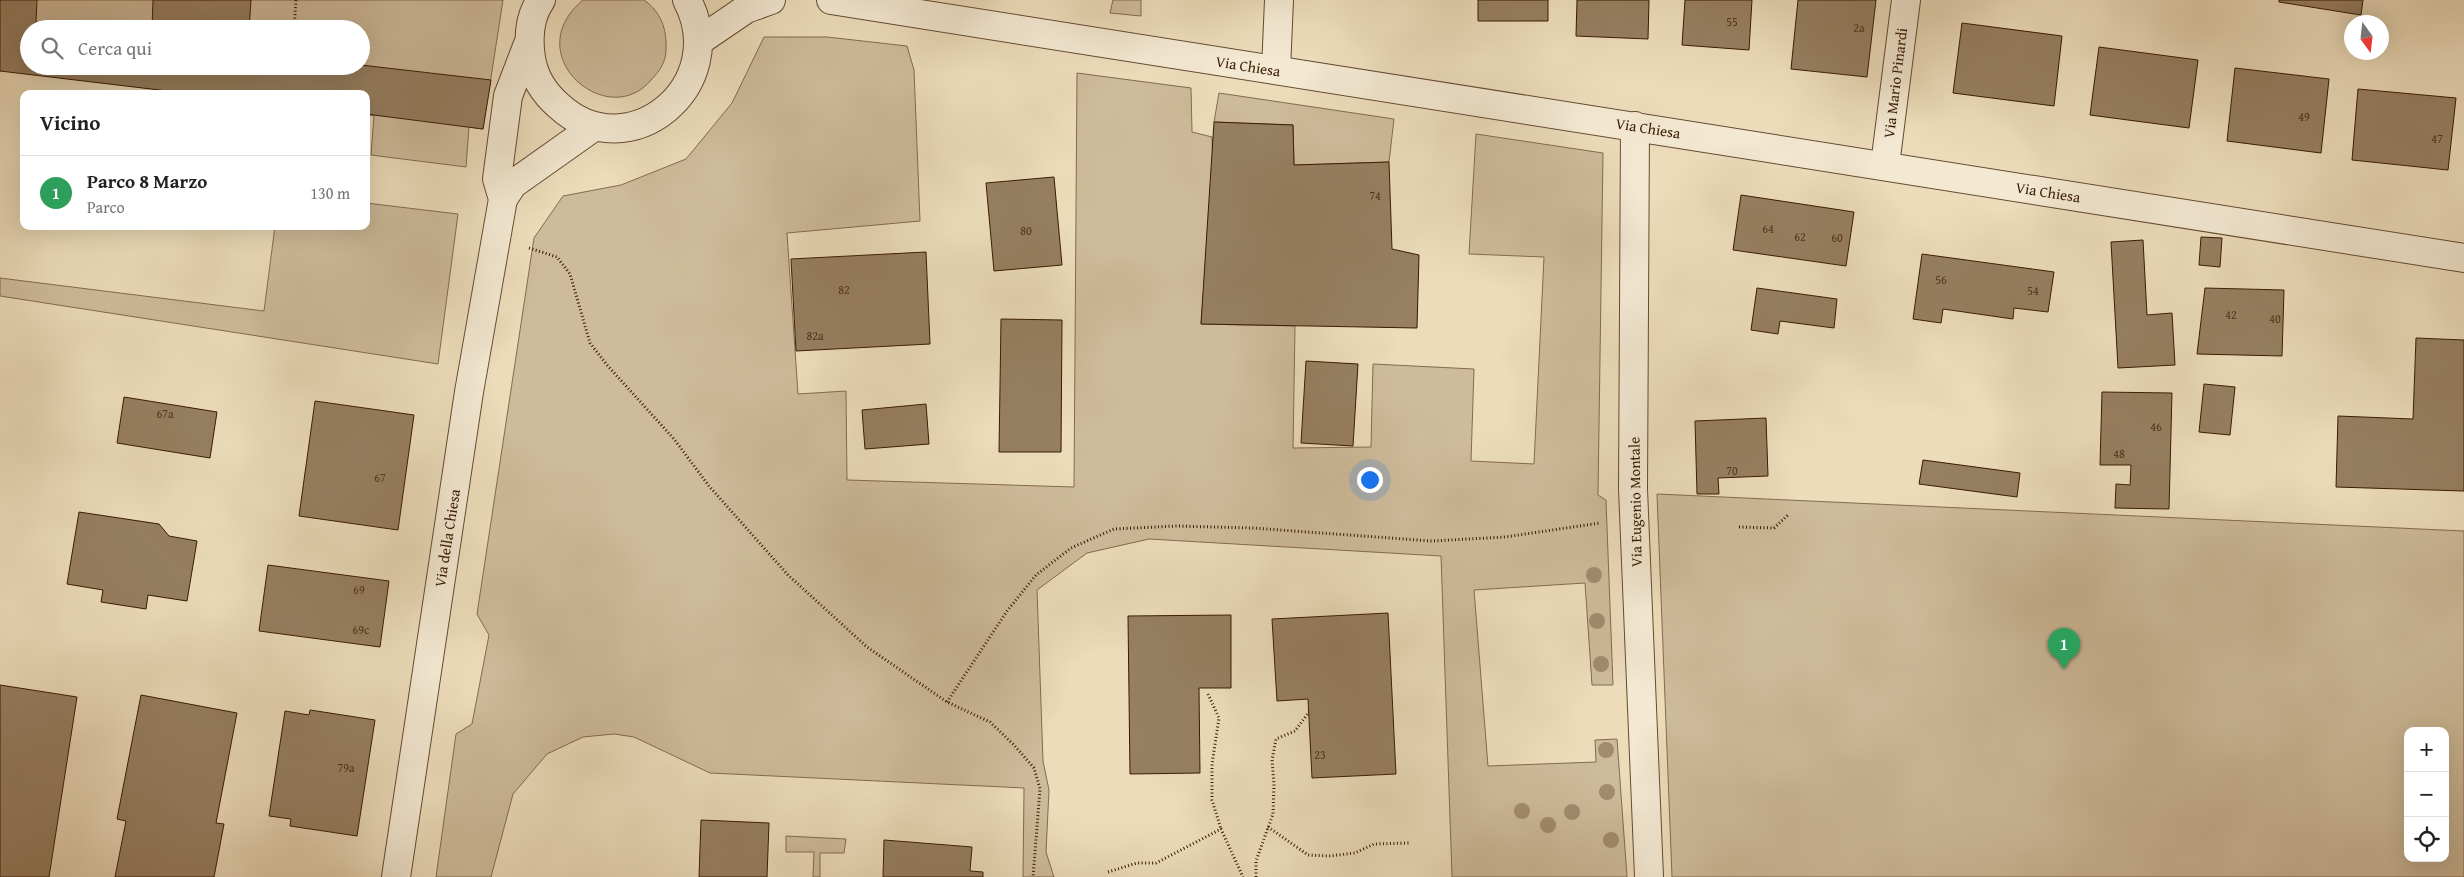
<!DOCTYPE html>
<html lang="it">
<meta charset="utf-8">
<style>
:root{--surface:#fff;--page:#f6f6f6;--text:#202124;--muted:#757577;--line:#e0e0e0;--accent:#8f2418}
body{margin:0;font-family:"Gentium Book Plus",serif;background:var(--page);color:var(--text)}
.controls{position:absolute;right:15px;bottom:15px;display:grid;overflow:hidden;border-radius:10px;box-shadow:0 5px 20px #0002}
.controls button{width:45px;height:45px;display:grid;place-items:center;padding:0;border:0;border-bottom:1px solid var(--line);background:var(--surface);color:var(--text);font:25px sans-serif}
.compass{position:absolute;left:2344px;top:15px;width:45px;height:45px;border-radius:50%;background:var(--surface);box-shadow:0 5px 20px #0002;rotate:165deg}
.you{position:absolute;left:1369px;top:479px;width:18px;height:18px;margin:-12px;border:4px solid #fff;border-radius:50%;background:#1a73e8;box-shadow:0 0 0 8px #1a73e833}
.badge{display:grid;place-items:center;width:32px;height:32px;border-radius:50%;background:var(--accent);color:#fff;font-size:16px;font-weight:700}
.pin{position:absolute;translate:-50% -41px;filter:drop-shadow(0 1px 2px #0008)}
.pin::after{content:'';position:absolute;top:26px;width:18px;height:15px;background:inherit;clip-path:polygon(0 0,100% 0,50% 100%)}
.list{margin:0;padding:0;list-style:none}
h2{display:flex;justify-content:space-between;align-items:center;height:65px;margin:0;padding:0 20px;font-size:21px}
h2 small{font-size:16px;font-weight:400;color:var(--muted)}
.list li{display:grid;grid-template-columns:32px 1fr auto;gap:15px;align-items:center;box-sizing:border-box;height:75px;padding:0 20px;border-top:1px solid var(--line)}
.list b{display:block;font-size:19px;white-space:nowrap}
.list p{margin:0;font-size:16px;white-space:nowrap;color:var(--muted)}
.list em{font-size:16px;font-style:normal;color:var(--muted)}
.icon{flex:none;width:28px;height:28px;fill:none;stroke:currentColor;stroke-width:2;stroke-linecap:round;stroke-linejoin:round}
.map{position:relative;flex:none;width:2464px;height:877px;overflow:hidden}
.search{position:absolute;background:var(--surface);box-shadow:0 5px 20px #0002;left:20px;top:20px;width:350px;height:55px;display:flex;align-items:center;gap:12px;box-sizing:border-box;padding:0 18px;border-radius:28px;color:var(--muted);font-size:19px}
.panel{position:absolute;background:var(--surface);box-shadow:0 5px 20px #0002;left:20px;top:90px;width:350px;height:140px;border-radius:10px}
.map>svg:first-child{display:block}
</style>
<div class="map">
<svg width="2464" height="877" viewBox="0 0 2464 877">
<rect width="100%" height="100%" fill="#ecdcba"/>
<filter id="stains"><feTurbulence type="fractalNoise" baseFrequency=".004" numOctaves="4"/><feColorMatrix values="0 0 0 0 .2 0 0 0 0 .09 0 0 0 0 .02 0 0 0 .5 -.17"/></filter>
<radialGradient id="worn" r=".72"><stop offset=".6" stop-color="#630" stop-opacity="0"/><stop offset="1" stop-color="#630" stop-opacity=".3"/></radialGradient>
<path fill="#cebb9b" stroke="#846a4f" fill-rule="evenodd" d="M0,0H503L483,129L469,127L466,167L371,155L374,116L366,114V94L0,71ZM29,29H361V66H29Z
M583,0H644C661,12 667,29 666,50C666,62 659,72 651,80C608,132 517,55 583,0Z
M1113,0H1141V16L1110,13Z
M764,37H827L907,46L914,70L920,221L787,233L798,394L846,391L847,480L1074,487L1077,73L1191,88L1192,132L1212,137L1213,165L1201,324L1295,326L1293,448L1371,447L1373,364L1474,369L1471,461L1534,464L1544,257L1469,254L1476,134L1603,153L1598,495L1606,500L1613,685H1592L1585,583L1474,590L1488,766L1596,762L1595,740L1617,739L1627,877H1452L1441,556L1149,539L1087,553L1037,590L1043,761L1049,790L1046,852L1054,877H1023L1024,788L710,773L634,737L614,734L583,737L547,754L513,794L491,877H436L456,734L472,724L489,635L477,614L534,238L563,196L621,185L686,159L732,103Z
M1219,93L1394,119L1389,162L1294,165L1293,125L1214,122Z
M366,203L458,214L438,364L0,296V278L264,311L275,226H366Z
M1657,494L2464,531V877H1672ZM2408,731H2445V858H2408Z
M786,836L846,839L844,853H820V877H813L814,852H786Z"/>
<path fill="#967f62" stroke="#391a03" d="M0,0H37L36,22L84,29H29V66L361,65L491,80L483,129L366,114V94H193L0,71Z
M153,0H251L249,29H152Z
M1478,0H1548V21H1478Z
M1577,0H1649L1648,39L1576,36Z
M1685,0H1752L1749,50L1682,45Z
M1798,0H1876L1867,77L1791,69Z
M2279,0H2363L2361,15L2279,2Z
M1962,23L2062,36L2054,106L1953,93Z
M2099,47L2198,60L2189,128L2090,115Z
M2235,68L2329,79L2321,153L2227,141Z
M2358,89L2456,98L2448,170L2352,160Z
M1214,122L1293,125L1294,165L1389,162L1392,249L1419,255L1417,328L1201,324Z
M1054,177L1062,265L994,271L986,183Z
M1741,195L1854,212L1846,266L1733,250Z
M2201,237L2222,238L2220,267L2199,265Z
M2143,240L2147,315L2172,313L2175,365L2118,368L2111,242Z
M926,252L930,344L796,351L791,259Z
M1922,254L2054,272L2048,312L2014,308L2013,319L1943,309L1941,323L1913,319Z
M1757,288L1837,299L1834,328L1780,321L1778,334L1751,330Z
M2205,288L2284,290L2282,356L2197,354Z
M1001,319L1062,320L1061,452H999Z
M2416,338L2464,340V491L2336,487L2338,416L2413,419Z
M1306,361L1358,364L1353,446L1301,443Z
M2204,384L2235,387L2230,435L2199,432Z
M2102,392L2172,393L2169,509L2115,508L2116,484L2130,485L2131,465H2100Z
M124,397L217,412L210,458L117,443Z
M315,401L414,415L398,530L299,516Z
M926,404L929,444L865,449L862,410Z
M1766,418L1768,476L1718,478L1719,494H1697L1695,421Z
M1923,460L2020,473L2017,497L1919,484Z
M79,512L159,524L169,536L197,541L187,601L148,595L146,609L101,602L103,590L67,584Z
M268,565L389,581L380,647L259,631Z
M1388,613L1396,774L1312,778L1308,699L1277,701L1272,619Z
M1231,615V688H1199L1200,773L1130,774L1128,616Z
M0,685L77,697L49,877H0Z
M141,695L237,713L216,823L224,824L214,877H115L126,821L117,819Z
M310,710L375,720L357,836L290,826L291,819L269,816L285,711L309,715Z
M701,820L769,823L767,877H699Z
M884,840L972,847L970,871L983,872V877H883Z"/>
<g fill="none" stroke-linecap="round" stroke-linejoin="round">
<defs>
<path id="minor" d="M541,0C529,17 528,38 531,58C534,78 544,93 559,106C629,170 732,85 687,0
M831,0L2464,258
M699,41L746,9L771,0
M1276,70L1279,0
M1635,126L1633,489L1649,877
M1885,165L1906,0
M503,199L497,179L508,96L528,44
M396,877L469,392L503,199L513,184L595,126"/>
</defs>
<use href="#minor" stroke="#664a31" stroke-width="30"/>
<path stroke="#391a03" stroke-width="3" stroke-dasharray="1 2.5" stroke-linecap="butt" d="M294,29L296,0
M529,248L557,257L570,274L590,343L607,365L674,439L709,486L788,575L867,647L947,702L990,722L1014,745L1034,768L1040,789L1033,877
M1739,527L1774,528L1788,515
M1208,694L1219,718L1212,764V800L1221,829
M947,702L1007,611L1036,575L1071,548L1114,529L1176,526L1252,528L1432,541L1505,537L1600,523
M1268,827L1308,855L1329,856L1355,853L1374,844L1409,843
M1108,872L1137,863H1156L1221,829L1243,877
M1256,877V861L1273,814L1274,784L1272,760L1276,739L1295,731L1309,712"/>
<use href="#minor" stroke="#f3e8d2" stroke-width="28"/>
</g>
<g fill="#a28c6f">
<circle cx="1594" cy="575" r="8"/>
<circle cx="1597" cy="621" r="8"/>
<circle cx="1601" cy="664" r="8"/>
<circle cx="1606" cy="750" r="8"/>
<circle cx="1607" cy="792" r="8"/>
<circle cx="1522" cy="811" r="8"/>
<circle cx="1572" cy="812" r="8"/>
<circle cx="1548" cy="825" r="8"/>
<circle cx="1611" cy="840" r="8"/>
</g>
<g text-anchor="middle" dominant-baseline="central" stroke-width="4" stroke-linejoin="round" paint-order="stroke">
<g font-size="12" fill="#50331b">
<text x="1732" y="21">55</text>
<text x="1859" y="27">2a</text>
<text x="2304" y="116">49</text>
<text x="2437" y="138">47</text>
<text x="1375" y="195">74</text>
<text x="1768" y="228">64</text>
<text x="1026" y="230">80</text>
<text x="1800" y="236">62</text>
<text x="1837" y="237">60</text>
<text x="1941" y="279">56</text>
<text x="844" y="289">82</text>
<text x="2033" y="290">54</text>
<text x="2231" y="314">42</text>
<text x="2275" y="318">40</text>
<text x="815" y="335">82a</text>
<text x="165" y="413">67a</text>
<text x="2156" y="426">46</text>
<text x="2119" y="453">48</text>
<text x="1732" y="470">70</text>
<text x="380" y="477">67</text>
<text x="359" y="589">69</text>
<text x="361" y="629">69c</text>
<text x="1320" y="754">23</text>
<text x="346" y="767">79a</text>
</g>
<g font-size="15" fill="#391a03" stroke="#f3e8d2">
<text transform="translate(1248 66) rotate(9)">Via Chiesa</text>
<text transform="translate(1895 83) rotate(-83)">Via Mario Pinardi</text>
<text transform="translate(1648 128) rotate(9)">Via Chiesa</text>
<text transform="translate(2048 192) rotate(9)">Via Chiesa</text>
<text transform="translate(1635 502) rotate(-91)">Via Eugenio Montale</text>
<text transform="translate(447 538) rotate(-81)">Via della Chiesa</text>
</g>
</g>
<rect width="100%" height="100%" filter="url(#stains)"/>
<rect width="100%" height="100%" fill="url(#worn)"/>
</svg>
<div class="controls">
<button>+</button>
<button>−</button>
<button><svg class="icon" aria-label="locate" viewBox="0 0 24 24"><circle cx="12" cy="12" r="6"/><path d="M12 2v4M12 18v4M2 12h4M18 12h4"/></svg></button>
</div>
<svg class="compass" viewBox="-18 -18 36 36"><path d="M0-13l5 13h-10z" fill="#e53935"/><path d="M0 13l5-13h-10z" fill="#757577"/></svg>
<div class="you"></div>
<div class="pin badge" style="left:2064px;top:669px;background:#2e9e5b">1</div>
<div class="search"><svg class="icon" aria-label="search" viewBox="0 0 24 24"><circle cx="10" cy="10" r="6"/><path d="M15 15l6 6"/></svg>Cerca qui</div>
<section class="panel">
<h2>Vicino<small></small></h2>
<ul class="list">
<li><span class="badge" style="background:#2e9e5b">1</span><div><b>Parco 8 Marzo</b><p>Parco</p></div><em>130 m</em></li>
</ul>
</section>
</div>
